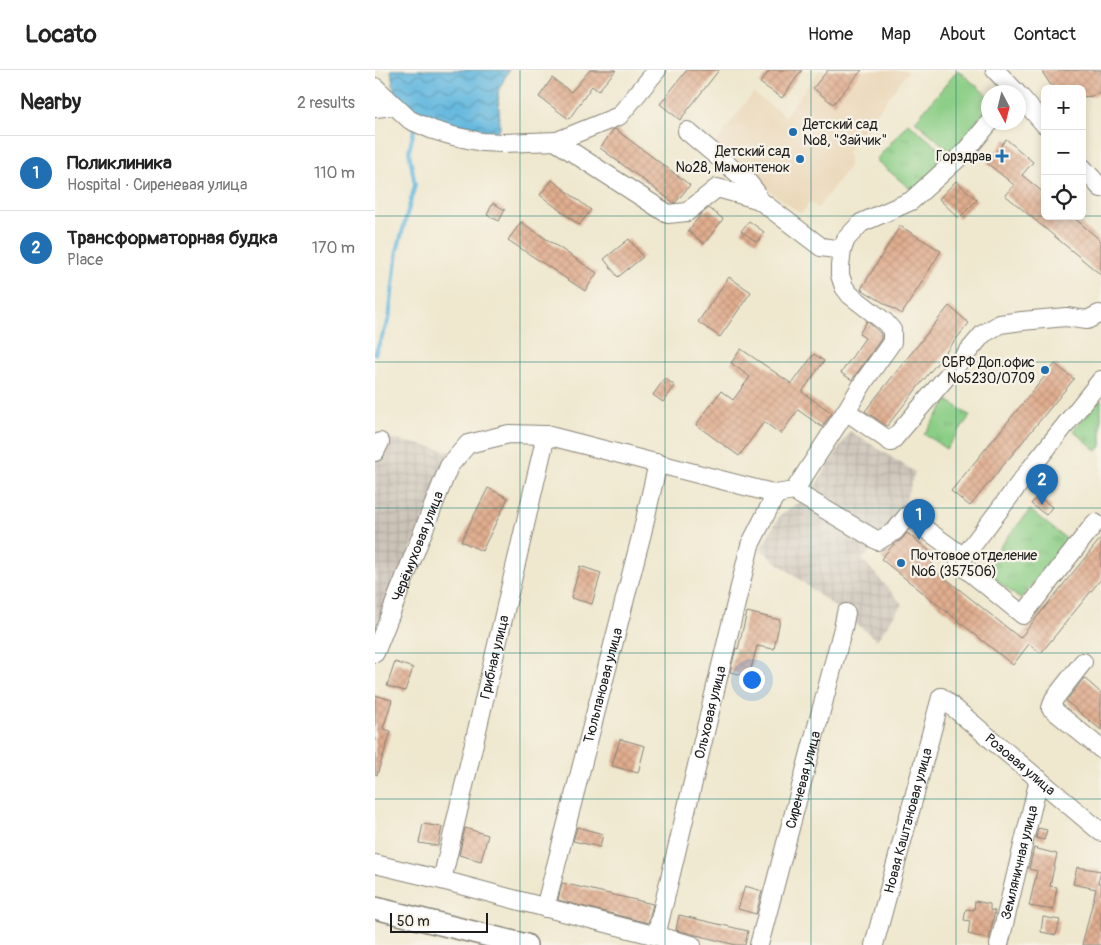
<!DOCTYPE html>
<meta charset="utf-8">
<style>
:root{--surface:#fff;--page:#f6f6f6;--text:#222;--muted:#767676;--line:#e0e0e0;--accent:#1f6fb2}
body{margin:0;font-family:Pangolin,sans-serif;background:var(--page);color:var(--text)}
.controls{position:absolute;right:15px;top:15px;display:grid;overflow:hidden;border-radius:8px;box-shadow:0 2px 8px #0003}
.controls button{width:45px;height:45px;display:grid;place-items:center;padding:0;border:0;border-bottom:1px solid var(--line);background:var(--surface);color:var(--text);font:25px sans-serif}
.compass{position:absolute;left:606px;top:15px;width:45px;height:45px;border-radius:50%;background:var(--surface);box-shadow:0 2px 8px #0003;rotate:173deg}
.scale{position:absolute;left:15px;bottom:12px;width:98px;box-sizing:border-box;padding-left:5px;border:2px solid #1c1c1c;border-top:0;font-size:14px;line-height:18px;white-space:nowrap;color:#1c1c1c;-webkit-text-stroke:4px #f7f3e8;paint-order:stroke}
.you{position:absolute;left:376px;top:609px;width:18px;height:18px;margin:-12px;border:4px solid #fff;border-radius:50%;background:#1a73e8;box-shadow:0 0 0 8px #1a73e833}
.badge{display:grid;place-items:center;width:32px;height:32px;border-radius:50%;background:var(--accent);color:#fff;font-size:16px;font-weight:700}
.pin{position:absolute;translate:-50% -41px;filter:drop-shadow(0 1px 2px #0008)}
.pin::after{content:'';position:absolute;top:26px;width:18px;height:15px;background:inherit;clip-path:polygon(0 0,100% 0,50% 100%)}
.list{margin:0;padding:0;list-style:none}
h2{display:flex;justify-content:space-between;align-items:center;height:65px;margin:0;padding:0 20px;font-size:21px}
h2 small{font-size:16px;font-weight:400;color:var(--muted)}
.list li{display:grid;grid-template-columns:32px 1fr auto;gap:15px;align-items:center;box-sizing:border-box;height:75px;padding:0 20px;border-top:1px solid var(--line)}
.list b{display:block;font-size:19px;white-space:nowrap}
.list p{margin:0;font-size:16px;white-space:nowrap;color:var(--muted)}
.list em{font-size:16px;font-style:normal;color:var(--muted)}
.icon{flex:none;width:28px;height:28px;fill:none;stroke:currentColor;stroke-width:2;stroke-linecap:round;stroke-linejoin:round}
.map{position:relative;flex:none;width:726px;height:875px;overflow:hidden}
header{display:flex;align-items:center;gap:30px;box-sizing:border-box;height:70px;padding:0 25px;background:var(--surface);border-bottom:1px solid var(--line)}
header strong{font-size:24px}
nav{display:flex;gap:28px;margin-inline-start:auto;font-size:18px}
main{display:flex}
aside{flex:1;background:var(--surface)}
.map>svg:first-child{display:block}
</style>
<header>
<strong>Locato</strong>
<nav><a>Home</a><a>Map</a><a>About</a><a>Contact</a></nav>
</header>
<main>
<aside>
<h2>Nearby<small>2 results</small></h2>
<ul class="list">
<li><span class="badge">1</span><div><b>Поликлиника</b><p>Hospital · Сиреневая улица</p></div><em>110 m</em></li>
<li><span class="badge">2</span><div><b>Трансформаторная будка</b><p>Place</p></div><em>170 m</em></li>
</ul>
</aside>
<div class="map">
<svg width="726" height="875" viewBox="0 0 726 875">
<defs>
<pattern id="industrial-grid" width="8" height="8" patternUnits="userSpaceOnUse" patternTransform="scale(1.25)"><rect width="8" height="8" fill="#cbc3b8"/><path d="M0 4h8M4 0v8" fill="none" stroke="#aea79e"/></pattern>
<pattern id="grass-tufts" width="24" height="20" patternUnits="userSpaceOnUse" patternTransform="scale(1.25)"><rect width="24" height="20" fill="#8bce86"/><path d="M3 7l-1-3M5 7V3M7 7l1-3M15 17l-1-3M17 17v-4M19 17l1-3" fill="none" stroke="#77b073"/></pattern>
<pattern id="water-waves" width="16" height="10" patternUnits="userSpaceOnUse" patternTransform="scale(1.25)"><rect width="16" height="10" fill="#63b8df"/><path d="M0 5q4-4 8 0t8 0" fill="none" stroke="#5195b4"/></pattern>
<pattern id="building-cross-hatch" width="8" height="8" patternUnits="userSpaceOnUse" patternTransform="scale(1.25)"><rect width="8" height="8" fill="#e0ad8f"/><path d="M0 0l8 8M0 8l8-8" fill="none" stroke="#c0947b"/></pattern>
</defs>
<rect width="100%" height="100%" fill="#f7f3e8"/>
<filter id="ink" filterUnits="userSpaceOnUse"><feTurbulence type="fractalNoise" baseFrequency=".02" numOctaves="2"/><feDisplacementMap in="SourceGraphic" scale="10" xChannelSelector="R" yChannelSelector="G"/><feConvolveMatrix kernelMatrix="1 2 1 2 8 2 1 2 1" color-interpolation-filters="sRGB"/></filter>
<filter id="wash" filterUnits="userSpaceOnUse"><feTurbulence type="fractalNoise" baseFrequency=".0096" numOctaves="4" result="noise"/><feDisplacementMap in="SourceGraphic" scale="20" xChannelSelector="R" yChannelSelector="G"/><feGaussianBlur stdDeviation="1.12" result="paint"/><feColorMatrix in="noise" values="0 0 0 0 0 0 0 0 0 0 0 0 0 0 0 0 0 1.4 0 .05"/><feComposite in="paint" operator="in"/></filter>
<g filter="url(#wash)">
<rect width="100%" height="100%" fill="#efe8cf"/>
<path fill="#ebd8ba" d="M445,0H534L471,84L474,87V96L443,138L435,133L426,144L337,78L378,23L410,46Z"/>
<path fill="url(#industrial-grid)" d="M475,361L540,402L520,461L494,482L488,490L527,534L502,570L385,479L406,444L433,427Z
M13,368L79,382L0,560V369Z"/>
<path fill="url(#grass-tufts)" stroke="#547551" d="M533,53L572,85L540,123L501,90Z
M726,329V376L722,381L698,360Z
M573,330L595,346L571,379L549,364Z
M655,440L694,471L645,529L607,498Z"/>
<path fill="#8bce86" stroke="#547551" d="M583,0L613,26V38L576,82L540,51Z"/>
<path fill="url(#water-waves)" stroke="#406a7e" d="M16,0H134L123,21L125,58L113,69L14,38L19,23Z"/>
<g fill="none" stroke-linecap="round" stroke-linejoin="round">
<path stroke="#63b8df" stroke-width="4" d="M0,284L14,249L22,181L40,115L34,81L40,56"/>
</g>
<g id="blocks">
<path fill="url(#building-cross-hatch)" d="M215,0H241L223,21L217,16L194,49L164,27L177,8L196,22Z
M312,0H344L305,50L285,34Z
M395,0H427L407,28L385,13Z
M453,0H487L458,34L438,18Z
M666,0H726V23L718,26L707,27V19H682L675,14Z
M239,59H240L315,115L301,132L299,133L225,78Z
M631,69L658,92L647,105L670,124V146H697L726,171V205L630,125L639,115L612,93Z
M177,110L216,140L204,155L165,125Z
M581,111L602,130L584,148L564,129Z
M118,133L130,140L124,151L112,145Z
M334,138L348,149L329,174L313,161L326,144Z
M374,151L389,162L382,172L366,161Z
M146,152L222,203L210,221L133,170Z
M525,156L566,181L527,244L486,219Z
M254,169L268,187L243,207L229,189Z
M354,207L376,222L345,267L323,252Z
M574,236L594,253L512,356L490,341Z
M492,251L506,264V269L477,310L466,303L490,268L484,264Z
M366,279L417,314L439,284L449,291L427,322L457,343L447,357L423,340L406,364L389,352L364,386L321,355L346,321L358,330L375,307L356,293Z
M680,294L699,309L595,436L576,421Z
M290,308L300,316L288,332L278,325Z
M113,418L133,428L107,481L86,471Z
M663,426L677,437L671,445L656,434Z
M532,463L562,487L555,496L645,568L726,468V509L666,583L654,574L638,595L506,489L518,475L526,470Z
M205,496L226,503L217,534L196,528Z
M372,542L405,550L399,579L382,576L374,606L355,602L361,578L363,579Z
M20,592L38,598L30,621L12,616Z
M709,608L726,623V660L691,631Z
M0,625L17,630L8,659L16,661L2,705L0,704Z
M245,669L270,676L263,703L237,696Z
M48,754L67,757L63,776L44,773Z
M202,757L228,764L225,777L198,771Z
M90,758L113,765L106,791L84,785Z
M663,758L672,760L669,770L661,768Z
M659,778L682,784L675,816L682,817L678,840L654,836L662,801L654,799Z
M702,797L726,801L723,813H726V875H707L721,819L698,814Z
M187,813L278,834L273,853L183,830Z
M370,816L387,821L381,844L363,839Z
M600,831L615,834V840L620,841L614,869L593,864L595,851L589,850L591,839L599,840Z
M304,845L373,861L370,875H361L301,860Z
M668,847L685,850L681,865L666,862Z"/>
</g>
</g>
<g filter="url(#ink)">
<use href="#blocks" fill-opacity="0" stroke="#868276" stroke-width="1"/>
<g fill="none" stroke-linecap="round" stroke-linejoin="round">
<defs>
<g id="minor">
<path d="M620,0L641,22"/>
<path d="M0,17L35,50L58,60L78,66L107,72L128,73L182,71L244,46L282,0"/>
<path d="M644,25L670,55"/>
<path d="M0,38L20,36"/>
<path d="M312,61L373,112L381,122L383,129L446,177L467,180"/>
<path d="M180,71L293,144L312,142L342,118L382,129"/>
<path d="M707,97L726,118"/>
<path d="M471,341L516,372L608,264L625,254L647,251L691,247L712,250L724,244"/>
<path d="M0,382L5,372"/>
<path d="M419,421L503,471L520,461L532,446L589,487L584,493L656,398L726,310"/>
<path d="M584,493L648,545L720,453"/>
<path id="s1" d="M0,583L74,396L93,374L134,364L171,365L401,424L419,421L471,341L490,310L517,272V260L510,252L475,225L469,217L465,205V196L467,180L471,169L486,153L536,131L589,83L615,52"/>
<path d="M708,592L679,629L676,638L726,679"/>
<path d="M0,794L67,810L149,832L317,875"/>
<path id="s2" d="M67,810L171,365"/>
<path id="s3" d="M170,838L267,463L283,393"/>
<path id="s4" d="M281,866L375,475L401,424"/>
<path id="s5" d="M384,875L468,558L471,543"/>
<path id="s6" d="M499,875L566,627L726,762"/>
<path id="s7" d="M624,875L664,709"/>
</g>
<path id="major" d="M0,838L151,875"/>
</defs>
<use href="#minor" stroke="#868276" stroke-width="20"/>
<use href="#major" stroke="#868276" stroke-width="24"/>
<use href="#minor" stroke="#fff" stroke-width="18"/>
<use href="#major" stroke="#fff" stroke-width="21"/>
</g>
</g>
<path fill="none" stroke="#0f766e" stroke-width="1" stroke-opacity="0.55" d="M145,0V875M290,0V875M436,0V875M581,0V875M0,146H670M707,146H726M0,292H726M0,438H726M0,583H726M0,729H726"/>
<g fill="#1f6fb2" stroke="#f7f3e8" stroke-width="2">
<circle cx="418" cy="62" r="5"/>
<path d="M624.5 78.5h5v5h5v5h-5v5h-5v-5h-5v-5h5z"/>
<circle cx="425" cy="89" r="5"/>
<circle cx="670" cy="300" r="5"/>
<circle cx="526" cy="493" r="5"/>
</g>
<g text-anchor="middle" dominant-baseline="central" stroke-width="4.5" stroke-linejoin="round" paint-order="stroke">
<g font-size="14" fill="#1c1c1c" stroke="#f7f3e8" text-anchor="end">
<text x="428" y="54" text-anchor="start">Детский сад<tspan x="428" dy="16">№8, "Зайчик"</tspan></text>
<text x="415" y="81">Детский сад<tspan x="415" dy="16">№28, Мамонтенок</tspan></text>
<text x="617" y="86">Горздрав</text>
<text x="660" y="292">СБРФ Доп.офис<tspan x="660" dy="16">№5230/0709</tspan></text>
<text x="536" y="485" text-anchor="start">Почтовое отделение<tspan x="536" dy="16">№6 (357506)</tspan></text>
</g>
<g font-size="14" fill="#1c1c1c" stroke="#f7f3e8">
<text stroke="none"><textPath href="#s1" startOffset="115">Черёмуховая улица</textPath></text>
<text stroke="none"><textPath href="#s2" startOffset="229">Грибная улица</textPath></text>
<text stroke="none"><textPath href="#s3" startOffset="230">Тюльпановая улица</textPath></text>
<text stroke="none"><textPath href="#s4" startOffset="230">Ольховая улица</textPath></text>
<text stroke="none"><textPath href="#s6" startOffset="361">Розовая улица</textPath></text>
<text stroke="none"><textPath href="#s5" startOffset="171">Сиреневая улица</textPath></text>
<text stroke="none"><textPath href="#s6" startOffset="129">Новая Каштановая улица</textPath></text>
<text stroke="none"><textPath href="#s7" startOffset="85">Земляничная улица</textPath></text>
</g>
</g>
</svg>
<div class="controls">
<button>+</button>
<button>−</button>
<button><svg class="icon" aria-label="locate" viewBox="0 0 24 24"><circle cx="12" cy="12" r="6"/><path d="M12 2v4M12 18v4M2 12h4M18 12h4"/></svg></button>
</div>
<svg class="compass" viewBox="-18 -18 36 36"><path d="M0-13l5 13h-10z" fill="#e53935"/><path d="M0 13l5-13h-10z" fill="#767676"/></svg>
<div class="scale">50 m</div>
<div class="you"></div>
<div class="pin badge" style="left:544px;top:470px">1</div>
<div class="pin badge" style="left:667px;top:435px">2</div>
</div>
</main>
